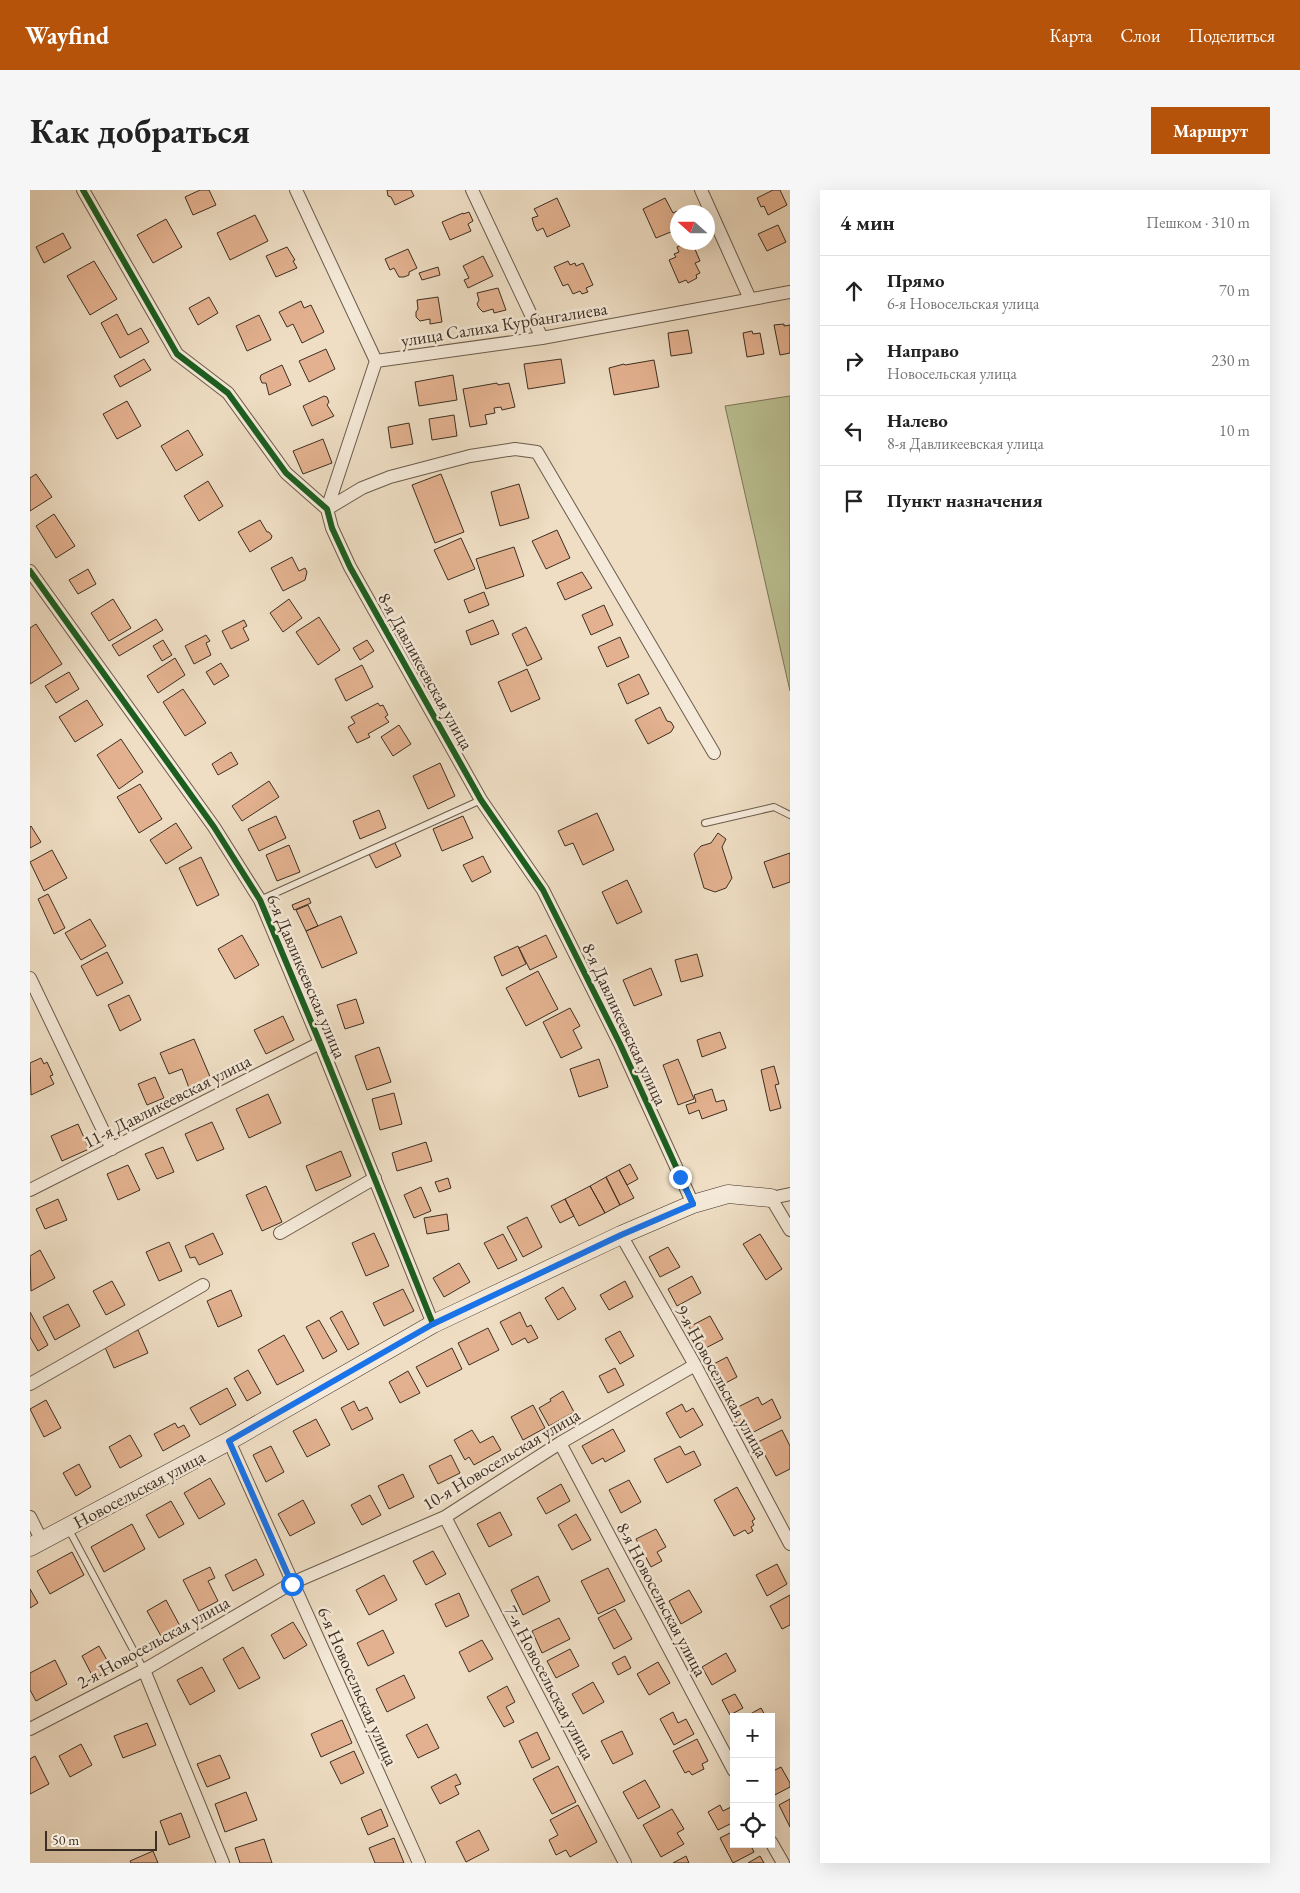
<!DOCTYPE html>
<html lang="ru">
<meta charset="utf-8">
<style>
:root{--surface:#fff;--page:#f6f6f6;--text:#222;--muted:#767676;--line:#e0e0e0;--accent:#b45309}
body{margin:0;font-family:"EB Garamond",serif;background:var(--page);color:var(--text)}
.controls{position:absolute;right:15px;bottom:15px;display:grid;overflow:hidden;border-radius:0px;box-shadow:0 5px 20px #0002}
.controls button{width:45px;height:45px;display:grid;place-items:center;padding:0;border:0;border-bottom:1px solid var(--line);background:var(--surface);color:var(--text);font:25px sans-serif}
.compass{position:absolute;left:640px;top:15px;width:45px;height:45px;border-radius:50%;background:var(--surface);box-shadow:0 5px 20px #0002;rotate:291deg}
.scale{position:absolute;left:15px;bottom:12px;width:112px;box-sizing:border-box;padding-left:5px;border:2px solid #3d2f23;border-top:0;font-size:14px;line-height:18px;white-space:nowrap;color:#3d2f23;-webkit-text-stroke:4px #f5ead9;paint-order:stroke}
.stop{position:absolute;width:15px;height:15px;margin:-11px;border:4px solid #1a73e8;border-radius:50%;background:#fff}
.stop.end{background:#1a73e8;border-color:#fff;box-shadow:0 1px 5px #0008}
.list{margin:0;padding:0;list-style:none}
h2{display:flex;justify-content:space-between;align-items:center;height:65px;margin:0;padding:0 20px;font-size:21px}
h2 small{font-size:16px;font-weight:400;color:var(--muted)}
.list li{display:grid;grid-template-columns:32px 1fr auto;gap:15px;align-items:center;box-sizing:border-box;height:70px;padding:0 20px;border-top:1px solid var(--line)}
.list b{display:block;font-size:19px;white-space:nowrap}
.list p{margin:0;font-size:16px;white-space:nowrap;color:var(--muted)}
.list em{font-size:16px;font-style:normal;color:var(--muted)}
.icon{flex:none;width:28px;height:28px;fill:none;stroke:currentColor;stroke-width:2;stroke-linecap:round;stroke-linejoin:round}
.map{position:relative;flex:none;width:760px;height:1673px;overflow:hidden;border-radius:0px}
header{display:flex;align-items:center;gap:30px;box-sizing:border-box;height:70px;padding:0 25px;background:var(--accent);color:#fff}
header strong{font-size:24px}
nav{display:flex;gap:28px;margin-inline-start:auto;font-size:18px}
.intro{display:flex;align-items:center;justify-content:space-between;box-sizing:border-box;height:120px;padding:0 30px}
h1{margin:0;font-size:35px}
.button{padding:12px 22px;border-radius:0px;background:var(--accent);color:#fff;font-size:18px;font-weight:700}
main{display:flex;gap:30px;padding:0 30px}
aside{flex:1;background:var(--surface);border-radius:0px;box-shadow:0 5px 20px #0002}
.map>svg:first-child{display:block}
</style>
<header>
<strong>Wayfind</strong>
<nav><a>Карта</a><a>Слои</a><a>Поделиться</a></nav>
</header>
<div class="intro"><h1>Как добраться</h1><a class="button">Маршрут</a></div>
<main>
<div class="map">
<svg width="760" height="1673" viewBox="0 0 760 1673">
<rect width="100%" height="100%" fill="#efdec4"/>
<filter id="stains"><feTurbulence type="fractalNoise" baseFrequency=".004" numOctaves="4"/><feColorMatrix values="0 0 0 0 .2 0 0 0 0 .09 0 0 0 0 .02 0 0 0 .5 -.17"/></filter>
<radialGradient id="worn" r=".72"><stop offset=".6" stop-color="#630" stop-opacity="0"/><stop offset="1" stop-color="#630" stop-opacity=".3"/></radialGradient>
<path fill="#bbc193" stroke="#7c785b" d="M760,206V501L695,216Z"/>
<path fill="#e3b18f" stroke="#3d2f23" d="M170,0H179L186,15L163,25L155,7Z
M357,0H381L384,6L365,15L361,7L358,6Z
M743,0H750L757,15L738,25L734,16L731,17L727,8Z
M527,8L540,36L517,47L513,38L507,41L504,35L502,28L508,26L504,19Z
M635,8L643,23L647,21L648,22V39L626,48L613,19Z
M439,22L443,31L438,34L441,41L420,50L412,32L433,23V24Z
M225,25L238,51L200,70L187,43Z
M136,29L152,57L123,73L107,45Z
M748,35L756,52L737,61L728,44Z
M33,43L41,58L14,73L6,57Z
M658,52H662L670,71L665,73L670,83L666,85L667,88L658,93L656,90L649,93L639,70L646,67L644,64L649,62L647,57Z
M257,57L265,70L263,71L267,78L246,87L236,66Z
M378,59L387,78L379,82V85L374,87H369L364,78L360,80L355,69Z
M453,66L463,86L438,98L434,90L439,88L433,76Z
M64,71L87,109L60,125L37,86Z
M538,71L540,75L545,73L546,76L553,73L563,95L556,98L558,102L552,104L550,101L543,104L538,94L533,96L524,77Z
M408,77L410,85L392,90L389,83Z
M468,98L476,120L464,123L463,119L453,122L449,118L447,114L449,110L447,103Z
M179,107L188,123L168,135L159,118Z
M408,107L412,132L400,134V129L390,131L386,127V122L388,119L387,110Z
M271,111L274,118L281,115L294,142L272,153L263,134L257,137L249,122Z
M87,124L98,145L111,138L119,152L90,168L71,133Z
M229,125L241,150L217,161L206,136Z
M754,134V136L760,135V163L750,165L744,135Z
M658,140L662,163L641,166L638,143Z
M722,141L723,144L730,143L734,164L717,167L713,143Z
M296,159L305,179L279,192L269,171Z
M114,169L121,180L90,197L84,186Z
M531,169L535,193L498,199L494,174Z
M624,170L629,197L584,205L579,178L594,174L595,175Z
M252,175L261,195L239,205L236,193H232L230,188L231,185Z
M423,185L427,210L389,216L385,192Z
M467,193L468,195L479,193L485,217L472,220L471,217L464,218L465,223L455,225L457,234L440,237L433,199Z
M294,206L297,207L299,212L297,215L304,226L282,236L273,216Z
M97,211L111,236L87,249L73,224Z
M424,225L427,246L402,250L399,229Z
M379,233L383,254L361,258L358,237Z
M158,240L173,265L146,281L131,256Z
M293,249L302,273L273,284L263,261Z
M6,284L22,307L0,321V288Z
M411,284L434,342L405,353L382,295Z
M178,291L193,316L169,331L154,306Z
M489,294L499,328L470,336L461,302Z
M24,324L45,356L26,368L6,336Z
M230,330L237,342H239L242,346L241,349L220,362L208,342Z
M527,340L540,368L516,379L502,351Z
M431,348L445,379L418,390L404,360Z
M484,357L494,386L456,399L446,369Z
M262,367L269,381L275,378L277,382L275,390L253,401L241,378Z
M58,379L66,394L48,404L39,390Z
M552,382L562,398L535,410L527,393Z
M454,402L459,415L439,423L434,410Z
M83,409L101,438L79,451L61,423Z
M259,409L272,428L253,442L240,423Z
M574,415L583,435L561,445L552,425Z
M289,427L310,460L288,475L266,442Z
M126,429L133,440L89,466L82,455Z
M214,430L217,436L213,438L219,450L201,459L192,441Z
M463,430L469,444L441,455L436,441Z
M6,434L32,474L0,494V438Z
M496,437L512,469L497,476L482,444Z
M176,445L180,451L176,453L181,465L164,474L155,456Z
M590,447L599,467L577,477L568,457Z
M133,450L142,465L132,471L123,456Z
M337,450L344,461L330,470L323,458Z
M145,468L155,485L128,503L117,486Z
M191,473L199,486L184,495L176,482Z
M332,475L343,497L316,511L305,489Z
M497,479L510,509L481,522L468,492Z
M39,482L49,499L26,513L15,496Z
M609,484L619,504L597,514L588,494Z
M153,499L176,533L155,546L133,512Z
M57,510L73,535L45,552L29,527Z
M348,513L350,516L353,515L358,525L355,527L359,532L338,544L340,547L327,553L318,537L325,533L321,527Z
M630,517L637,531L641,532L644,537L641,542L618,554L605,530Z
M369,535L381,554L363,566L351,547Z
M91,549L113,582L89,599L67,565Z
M201,562L208,574L188,585L182,574Z
M410,573L425,606L398,619L383,586Z
M239,591L249,607L212,631L202,616Z
M110,594L132,629L109,643L87,607Z
M349,620L356,638L330,649L323,631Z
M567,623L584,660L553,675L543,653L535,656L528,641Z
M246,626L256,648L229,661L218,639Z
M433,626L443,648L412,661L403,639Z
M146,633L162,658L136,674L120,650Z
M1,636L11,652L0,658V637Z
M688,643L696,649L692,657L702,688L696,698L685,702L674,698L664,664L671,656L681,653Z
M365,653L371,666L346,678L339,664Z
M259,655L270,682L247,691L236,665Z
M22,660L37,688L14,701L0,672Z
M760,663V692L743,698L734,672Z
M453,666L461,682L442,692L433,675Z
M171,667L189,705L167,716L149,678Z
M597,690L612,722L587,734L572,702Z
M18,704L35,738L24,744L8,709Z
M279,708L281,713L264,720L262,715Z
M278,715L288,736L276,741L266,720Z
M311,726L327,763L292,778L276,741Z
M60,729L76,756L51,770L35,743Z
M212,745L229,775L205,789L188,759Z
M516,745L527,767L500,780L489,758Z
M488,756L496,774L472,786L464,767Z
M77,762L93,793L67,806L51,776Z
M667,764L673,786L651,792L645,770Z
M621,778L632,805L604,816L593,790Z
M508,781L528,819L496,836L476,798Z
M99,805L111,830L90,841L78,815Z
M326,809L334,833L315,839L307,815Z
M540,818L550,836L543,840L552,858L531,868L513,832Z
M253,826L264,850L236,864L224,840Z
M690,842L696,858L672,867L667,850Z
M164,849L181,889L159,898L152,879L139,884L130,863Z
M349,857L361,892L337,900L325,866Z
M11,868L14,874L17,872L23,885L20,886L24,894L1,905L0,873Z
M569,869L578,897L549,907L540,879Z
M648,869L664,909L648,915L633,875Z
M744,876L749,894L745,895L751,918L740,921L731,880Z
M125,887L134,908L117,915L108,894Z
M682,899L686,912L694,910L697,920L672,929L669,920L659,924L656,915L666,912L664,905Z
M364,903L372,934L350,940L342,909Z
M238,904L251,933L219,948L206,919Z
M182,932L194,959L167,971L155,944Z
M48,934L59,959L32,971L21,946Z
M396,952L402,971L367,981L362,963Z
M133,957L144,982L127,989L115,964Z
M311,961L321,986L286,1001L276,976Z
M600,974L608,989L597,995L589,980Z
M98,975L110,1000L88,1010L77,984Z
M589,980L604,1008L590,1015L576,987Z
M576,987L590,1015L575,1023L560,996Z
M418,988L421,998L409,1002L405,992Z
M236,996L252,1032L232,1041L216,1005Z
M560,996L575,1023L549,1036L535,1009Z
M391,997L401,1021L384,1028L374,1005Z
M28,1009L37,1030L15,1039L6,1019Z
M535,1009L544,1026L530,1033L521,1016Z
M417,1024L419,1040L397,1044L394,1028Z
M497,1027L512,1057L493,1067L477,1037Z
M183,1043L193,1064L169,1075L165,1067L160,1068L155,1056Z
M344,1043L359,1076L336,1086L322,1053Z
M473,1044L487,1070L468,1079L454,1053Z
M730,1044L752,1079L736,1090L713,1054Z
M139,1052L152,1081L129,1091L116,1062Z
M638,1057L650,1077L630,1087L619,1067Z
M10,1060L25,1088L1,1101L0,1066Z
M429,1073L440,1092L414,1107L403,1088Z
M662,1086L671,1103L647,1116L638,1099Z
M82,1091L95,1115L76,1125L63,1101Z
M595,1091L603,1107L579,1120L570,1105Z
M533,1097L546,1119L528,1130L515,1108Z
M373,1099L384,1121L354,1136L343,1113Z
M201,1100L212,1126L188,1137L177,1111Z
M38,1114L50,1136L25,1150L13,1127Z
M312,1121L329,1154L318,1160L300,1128Z
M0,1122L18,1155L8,1161L0,1147Z
M490,1122L497,1137L501,1135L508,1148L498,1153L495,1148L482,1155L470,1132Z
M680,1126L693,1149L672,1160L659,1137Z
M289,1130L307,1161L293,1169L276,1137Z
M458,1138L469,1160L439,1175L428,1153Z
M108,1140L118,1163L84,1178L74,1155Z
M590,1141L604,1166L590,1174L575,1149Z
M254,1145L274,1181L247,1195L228,1160Z
M422,1158L432,1179L397,1197L386,1177Z
M697,1167L707,1187L690,1196L680,1176Z
M585,1178L594,1195L578,1203L569,1186Z
M218,1180L231,1203L217,1211L204,1188Z
M378,1181L390,1203L370,1213L359,1192Z
M197,1198L206,1215L170,1235L160,1218Z
M533,1201L544,1222L519,1236L509,1218L521,1211L520,1209Z
M728,1207L732,1215L742,1209L751,1228L714,1247L700,1221Z
M16,1210L31,1238L14,1247L0,1219Z
M324,1211L329,1221L337,1217L343,1229L322,1240L311,1218Z
M652,1214L656,1222L663,1218L673,1235L650,1248L636,1223Z
M503,1215L515,1238L493,1250L481,1227Z
M286,1229L300,1255L277,1267L263,1241Z
M145,1233L148,1238L154,1235L160,1246L133,1261L124,1244Z
M583,1239L595,1261L575,1272L573,1268L562,1274L552,1256Z
M442,1240L450,1253L463,1246L471,1260L444,1275L439,1267L435,1270L424,1250Z
M752,1240L760,1256V1279L746,1286L728,1252Z
M100,1245L112,1266L90,1278L79,1257Z
M241,1256L254,1282L236,1292L223,1265Z
M650,1256L655,1265L664,1261L671,1275L637,1293L624,1269Z
M421,1265L430,1283L408,1294L399,1276Z
M49,1274L61,1297L46,1306L33,1283Z
M373,1284L384,1307L359,1319L348,1296Z
M180,1288L195,1314L169,1329L154,1303Z
M599,1290L611,1312L591,1323L579,1300Z
M531,1294L540,1311L516,1324L507,1308Z
M707,1297L725,1329L722,1331L724,1335L721,1337L723,1341L718,1344L715,1340L704,1346L684,1310Z
M340,1305L351,1325L332,1335L321,1315Z
M273,1310L285,1333L260,1346L248,1324Z
M141,1311L154,1334L129,1348L116,1325Z
M470,1322L482,1345L459,1357L447,1334Z
M546,1324L561,1350L542,1360L528,1335Z
M102,1334L115,1359L74,1382L61,1357Z
M626,1339L636,1357L627,1362L632,1371L621,1377L606,1349Z
M403,1361L416,1384L396,1395L383,1371Z
M42,1362L54,1385L20,1404L7,1381Z
M226,1369L234,1385L203,1401L195,1385Z
M747,1374L757,1394L737,1406L726,1385Z
M180,1377L185,1388L178,1391L188,1411L169,1421L153,1390Z
M578,1378L595,1411L568,1424L551,1391Z
M354,1385L367,1410L339,1425L326,1400Z
M508,1386L520,1411L493,1425L481,1400Z
M0,1399L8,1413L0,1418Z
M659,1400L672,1422L651,1434L639,1411Z
M429,1403L439,1426L416,1437L405,1414Z
M760,1405V1435L752,1439L740,1416Z
M136,1410L150,1436L131,1446L117,1421Z
M585,1419L602,1449L584,1459L568,1428Z
M529,1428L540,1449L512,1463L502,1441Z
M263,1432L277,1455L254,1469L241,1445Z
M353,1440L364,1463L338,1476L327,1453Z
M452,1450L463,1469L439,1482L429,1462Z
M69,1456L82,1479L64,1489L52,1466Z
M213,1457L230,1488L209,1499L193,1469Z
M540,1459L549,1476L526,1488L517,1471Z
M696,1463L706,1481L682,1495L672,1477Z
M595,1466L601,1478L588,1485L582,1473Z
M25,1470L37,1494L6,1511L0,1500V1483Z
M628,1472L640,1493L619,1505L607,1484Z
M172,1477L185,1501L160,1515L147,1490Z
M374,1485L385,1508L357,1522L346,1499Z
M563,1492L574,1512L553,1524L542,1504Z
M477,1496L485,1512L476,1517L484,1532L474,1537L457,1507Z
M705,1504L713,1518L700,1525L692,1510Z
M731,1518L736,1527H715Z
M643,1522L648,1533L656,1529L664,1544L644,1555L630,1529Z
M312,1530L322,1553L291,1567L281,1544Z
M117,1533L126,1555L93,1568L84,1546Z
M397,1534L409,1558L388,1568L376,1545Z
M592,1541L603,1564L583,1574L571,1551Z
M507,1542L520,1569L502,1578L489,1551Z
M667,1549L678,1571L672,1574L674,1579L662,1585L659,1581L655,1583L643,1561Z
M51,1554L62,1575L40,1587L29,1566Z
M324,1561L334,1583L311,1594L300,1572Z
M190,1565L200,1588L177,1597L167,1574Z
M5,1566L19,1594L0,1604V1569Z
M528,1576L546,1612L522,1624L503,1589Z
M751,1577L760,1593V1597L741,1607V1582Z
M426,1584L431,1594L425,1596L429,1604L410,1614L401,1597Z
M615,1590L630,1617L608,1629L593,1602Z
M216,1602L227,1630L195,1642L185,1614Z
M760,1609V1637L749,1615Z
M548,1615L567,1652L540,1667L536,1660L526,1665L519,1650L528,1645L520,1630Z
M690,1615L693,1621L701,1617L704,1623V1632L688,1640L678,1622Z
M351,1619L358,1636L338,1645L331,1628Z
M642,1619L654,1639L647,1643L654,1654L631,1667L613,1635Z
M151,1623L160,1647L139,1655L130,1631Z
M449,1640L459,1660L436,1672L426,1652Z
M704,1641V1654H720L724,1662L703,1673L690,1648Z
M364,1648L374,1673H345L339,1658Z
M234,1649L242,1673H210L205,1658Z
M123,1661L128,1673H101L100,1671Z
M656,1666L659,1673H643Z
M730,1666L734,1673H718Z"/>
<g fill="none" stroke-linecap="round" stroke-linejoin="round">
<defs>
<path id="lane" d="M675,633L744,617L760,625
M230,710L451,610
M38,1338L114,1480"/>
<path id="street" d="M53,0L147,164L198,203L256,283L297,319L302,338L320,377L451,610L513,700L590,854L663,1014
M266,0L346,171
M442,0L512,148
M671,0L720,109
M297,319L346,171L512,148L760,102
M297,319L332,298L360,287L440,266L485,259L507,262L684,563
M0,381L184,637L230,710L290,853L403,1134
M0,788L82,959
M0,1000L290,853
M760,1004L741,1008L760,1040
M250,1043L345,988
M591,1045L665,1175L760,1354
M0,1194L173,1095
M199,1251L389,1673
M530,1253L704,1581
M0,1327L12,1351
M415,1327L595,1673
M114,1480L193,1673
M0,1539L114,1480L262,1393L415,1327L530,1253L665,1175
M741,1652L753,1673"/>
<path id="secondary" d="M0,1357L199,1251L403,1134L591,1045L663,1014L698,1004L741,1008"/>
</defs>
<use href="#lane" stroke="#6a5b4b" stroke-width="8"/>
<use href="#street" stroke="#6a5b4b" stroke-width="14"/>
<use href="#secondary" stroke="#3d2f23" stroke-width="19"/>
<use href="#lane" stroke="#f5ead9" stroke-width="6"/>
<use href="#street" stroke="#f5ead9" stroke-width="12"/>
<use href="#secondary" stroke="#f5ead9" stroke-width="18"/>
<defs>
<path id="cycleway" d="M53,0L147,164L198,203L256,283L297,319L302,338L320,377L451,610L513,700L590,854L663,1014
M0,381L184,637L230,710L290,853L403,1134"/>
</defs>
<use href="#cycleway" stroke="#f5ead9" stroke-width="9"/>
<use href="#cycleway" stroke="#1b5e20" stroke-width="6"/>
</g>
<g fill="none" stroke-linecap="round" stroke-linejoin="round">
<path stroke="#1a73e8" stroke-width="6" d="M262,1394L199,1251L403,1134L591,1045L663,1014L650,987"/>
</g>
<g text-anchor="middle" dominant-baseline="central" stroke-width="5" stroke-linejoin="round" paint-order="stroke">
<g font-size="18" fill="#3d2f23" stroke="#f5ead9">
<text transform="translate(474 134) rotate(-9)">улица Салиха Курбангалиева</text>
<text transform="translate(396 481) rotate(61)">8-я Давликеевская улица</text>
<text transform="translate(277 786) rotate(67)">6-я Давликеевская улица</text>
<text transform="translate(595 834) rotate(65)">8-я Давликеевская улица</text>
<text transform="translate(137 911) rotate(-27)">11-я Давликеевская улица</text>
<text transform="translate(692 1191) rotate(61)">9-я Новосельская улица</text>
<text transform="translate(471 1269) rotate(-31)">10-я Новосельская улица</text>
<text transform="translate(109 1299) rotate(-28)">Новосельская улица</text>
<text transform="translate(632 1409) rotate(62)">8-я Новосельская улица</text>
<text transform="translate(123 1452) rotate(-29)">2-я Новосельская улица</text>
<text transform="translate(520 1492) rotate(62)">7-я Новосельская улица</text>
<text transform="translate(328 1496) rotate(66)">6-я Новосельская улица</text>
</g>
</g>
<rect width="100%" height="100%" filter="url(#stains)"/>
<rect width="100%" height="100%" fill="url(#worn)"/>
</svg>
<div class="controls">
<button>+</button>
<button>−</button>
<button><svg class="icon" aria-label="locate" viewBox="0 0 24 24"><circle cx="12" cy="12" r="6"/><path d="M12 2v4M12 18v4M2 12h4M18 12h4"/></svg></button>
</div>
<svg class="compass" viewBox="-18 -18 36 36"><path d="M0-13l5 13h-10z" fill="#e53935"/><path d="M0 13l5-13h-10z" fill="#767676"/></svg>
<div class="scale">50 m</div>
<div class="stop" style="left:262px;top:1394px"></div>
<div class="stop end" style="left:650px;top:987px"></div>
</div>
<aside>
<h2>4 мин<small>Пешком · 310 m</small></h2>
<ul class="list">
<li><svg class="icon" aria-label="ahead" viewBox="0 0 24 24"><path d="M12 20V5M6 11l6-6 6 6"/></svg><div><b>Прямо</b><p>6-я Новосельская улица</p></div><em>70 m</em></li>
<li><svg class="icon" aria-label="right" viewBox="0 0 24 24"><path d="M7 20v-9h11M14 6l5 5-5 5"/></svg><div><b>Направо</b><p>Новосельская улица</p></div><em>230 m</em></li>
<li><svg class="icon" aria-label="left" viewBox="0 0 24 24"><path d="M17 20v-9H6M10 6l-5 5 5 5"/></svg><div><b>Налево</b><p>8-я Давликеевская улица</p></div><em>10 m</em></li>
<li><svg class="icon" aria-label="arrive" viewBox="0 0 24 24"><path d="M6 21V4h12l-3 4 3 4H6"/></svg><div><b>Пункт назначения</b></div></li>
</ul>
</aside>
</main>
